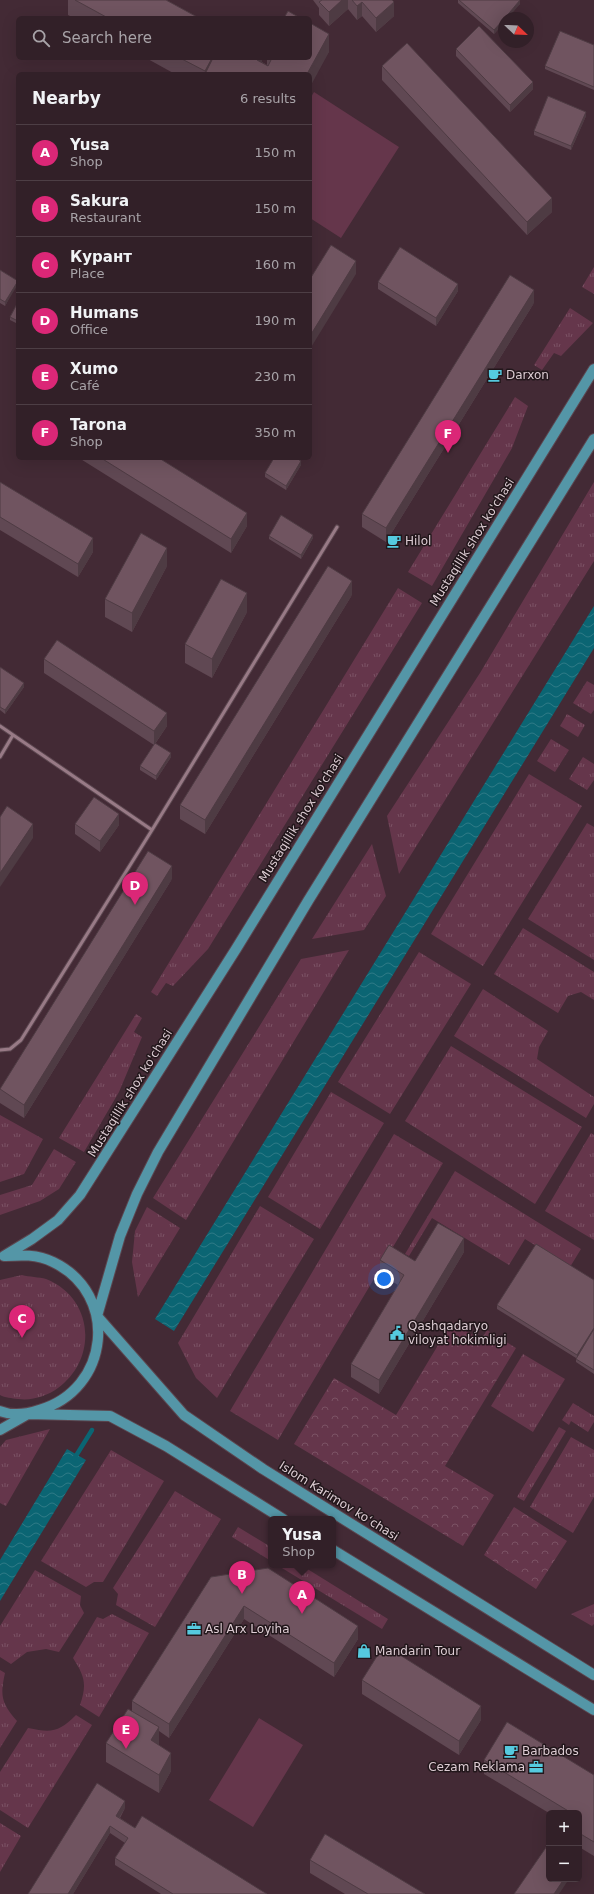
<!DOCTYPE html>
<meta charset="utf-8">
<style>
:root{--surface:#322028;--page:#3d2d34;--text:#f1f3f6;--muted:#a8a3a8;--line:#4d3e45;--accent:#db2777}
body{margin:0;font-family:"DejaVu Sans",sans-serif;background:var(--page);color:var(--text)}
.controls{position:absolute;right:12px;bottom:12px;display:grid;overflow:hidden;border-radius:6px;box-shadow:0 4px 16px #0002}
.controls button{width:36px;height:36px;display:grid;place-items:center;padding:0;border:0;border-bottom:1px solid var(--line);background:var(--surface);color:var(--text);font:20px sans-serif}
.compass{position:absolute;left:498px;top:12px;width:36px;height:36px;border-radius:50%;background:var(--surface);box-shadow:0 4px 16px #0002;rotate:113deg}
.you{position:absolute;left:384px;top:1279px;width:14px;height:14px;margin:-10px;border:3px solid #fff;border-radius:50%;background:#1a73e8;box-shadow:0 0 0 6px #1a73e833}
.badge{display:grid;place-items:center;width:26px;height:26px;border-radius:50%;background:var(--accent);color:#fff;font-size:13px;font-weight:700}
.pin{position:absolute;translate:-50% -33px;filter:drop-shadow(0 1px 2px #0008)}
.pin::after{content:'';position:absolute;top:21px;width:14px;height:12px;background:inherit;clip-path:polygon(0 0,100% 0,50% 100%)}
.popup{position:absolute;left:268px;top:1516px;width:68px;height:52px;box-sizing:border-box;display:grid;place-content:center;border-radius:6px;background:var(--surface);filter:drop-shadow(0 1px 3px #0005);font-size:13px;white-space:nowrap;color:var(--muted)}
.popup b{font-size:15px;color:var(--text)}
.popup::after{content:'';position:absolute;left:50%;top:100%;margin-left:-8px;border:8px solid transparent;border-top-color:var(--surface)}
.list{margin:0;padding:0;list-style:none}
h2{display:flex;justify-content:space-between;align-items:center;height:52px;margin:0;padding:0 16px;font-size:17px}
h2 small{font-size:13px;font-weight:400;color:var(--muted)}
.list li{display:grid;grid-template-columns:26px 1fr auto;gap:12px;align-items:center;box-sizing:border-box;height:56px;padding:0 16px;border-top:1px solid var(--line)}
.list b{display:block;font-size:15px;white-space:nowrap}
.list p{margin:0;font-size:13px;white-space:nowrap;color:var(--muted)}
.list em{font-size:13px;font-style:normal;color:var(--muted)}
.icon{flex:none;width:22px;height:22px;fill:none;stroke:currentColor;stroke-width:2;stroke-linecap:round;stroke-linejoin:round}
.map{position:relative;flex:none;width:594px;height:1894px;overflow:hidden}
.search{position:absolute;background:var(--surface);box-shadow:0 4px 16px #0002;left:16px;top:16px;width:296px;height:44px;display:flex;align-items:center;gap:10px;box-sizing:border-box;padding:0 14px;border-radius:6px;color:var(--muted);font-size:15px}
.panel{position:absolute;background:var(--surface);box-shadow:0 4px 16px #0002;left:16px;top:72px;width:296px;height:388px;border-radius:6px}
.map>svg:first-child{display:block}
</style>
<div class="map">
<svg width="594" height="1894" viewBox="0 0 594 1894">
<defs>
<pattern id="grass-tufts" width="24" height="20" patternUnits="userSpaceOnUse"><rect width="24" height="20" fill="#65364b"/><path d="M3 7l-1-3M5 7V3M7 7l1-3M15 17l-1-3M17 17v-4M19 17l1-3" fill="none" stroke="#7b5264"/></pattern>
<pattern id="forest-crowns" width="20" height="18" patternUnits="userSpaceOnUse"><rect width="20" height="18" fill="#65364b"/><path d="M2 6a3 3 0 1 1 6 0M12 15a3 3 0 1 1 6 0" fill="none" stroke="#7b5264"/></pattern>
<pattern id="water-waves" width="16" height="10" patternUnits="userSpaceOnUse"><rect width="16" height="10" fill="#0b6573"/><path d="M0 5q4-4 8 0t8 0" fill="none" stroke="#2e7a86"/></pattern>
</defs>
<rect width="100%" height="100%" fill="#432a35"/>
<path fill="url(#grass-tufts)" d="M594,267V294L582,287Z
M570,308L593,323L561,356L554,353L542,370L534,365Z
M515,397L528,406L512,448L432,586L408,572Z
M594,482V561L399,874L387,816L480,673Z
M398,588L422,603L208,949L173,986L166,983L157,996L151,992Z
M587,681L594,685V710L591,714L573,703Z
M567,714L585,725L578,737L560,726Z
M551,739L569,750L555,772L537,761Z
M583,757L594,764V780L587,790L569,779Z
M529,774L582,806L483,966L431,934Z
M587,823L594,827V960L528,919Z
M372,844L386,896L364,930L312,939Z
M523,928L594,972V1000L581,992L568,996L558,1013L494,974Z
M349,950L186,1220L153,1198L301,959Z
M419,952L471,984L390,1114L338,1082Z
M483,989L548,1031L539,1047L537,1059L594,1097V1104L586,1118L454,1036Z
M136,1014L142,1018L134,1032L142,1037L119,1092L84,1152L59,1138Z
M451,1046L582,1127L535,1204L405,1121Z
M331,1092L384,1123L320,1229L268,1197Z
M0,1115L43,1139L24,1174L0,1182Z
M591,1133L594,1135V1240L545,1211Z
M394,1134L443,1163L278,1440L230,1411Z
M54,1149L76,1162L59,1189L40,1201L0,1215V1195L32,1185Z
M455,1171L581,1249L570,1267L525,1239L509,1265L432,1218L409,1256L405,1254Z
M260,1206L314,1239L217,1398L196,1378L178,1343Z
M147,1207L180,1228L138,1297L132,1262L135,1231Z
M22,1275C29,1277 39,1277 46,1279C94,1298 98,1359 58,1388C47,1396 32,1401 18,1399C12,1398 5,1398 0,1395V1280Z
M523,1354L565,1379L533,1432L491,1406Z
M573,1403L594,1416V1422L588,1432L571,1421L569,1425L562,1420Z
M559,1427L566,1431L524,1501L517,1497Z
M50,1429L6,1506L0,1503V1447L6,1440Z
M571,1437L594,1450V1497L573,1533L530,1507Z
M111,1450L164,1481L103,1582H94L86,1587L41,1561Z
M175,1491L221,1519L155,1627L116,1605L118,1594L113,1588Z
M238,1527L271,1547V1561L232,1537Z
M277,1565H301L388,1619L382,1629Z
M35,1570L81,1596L80,1605L84,1613L59,1652L46,1649L27,1652L11,1664L0,1657V1626Z
M594,1604V1624L592,1626L571,1614Z
M112,1614L149,1633L99,1717L80,1705C87,1684 85,1677 73,1658L97,1617L103,1619Z
M0,1670L5,1673C0,1695 1,1703 17,1721L0,1748Z
M76,1715L92,1725L28,1828L0,1810V1772L28,1728C52,1733 59,1732 76,1715Z
M0,1823L21,1836L0,1872Z"/>
<path fill="url(#forest-crowns)" d="M452,1322L481,1340L487,1330L516,1348L445,1466L494,1495L463,1546L294,1444L334,1378L396,1415Z
M514,1507L567,1541L536,1589L484,1555Z"/>
<path fill="#65364b" d="M314,92L399,147L341,238L310,218V99Z
M259,1718L303,1745L253,1827L209,1800Z"/>
<path fill="url(#water-waves)" d="M594,606V648L174,1331L155,1319Z
M67,1449L86,1460L0,1601V1560Z"/>
<g fill="none" stroke-linecap="round" stroke-linejoin="round">
<path stroke="#0b6573" stroke-width="4.5" d="M74,1459L92,1430"/>
<defs>
<path id="lane" d="M0,726L152,830
M0,757L13,735
M0,1050L10,1049L21,1040L152,830L337,527"/>
<path id="primary" d="M594,439L308,901L158,1152L137,1194L120,1236L97,1316L184,1415L263,1469L594,1675
M4,1256L32,1239L58,1220L80,1195L236,949L594,369
M0,1411C12,1416 27,1414 39,1410C110,1390 120,1294 53,1262C37,1254 21,1255 5,1256
M0,1430L28,1414L110,1416L166,1446L283,1519
M333,1550L594,1710"/>
</defs>
<use href="#lane" stroke="#5b464f" stroke-width="5"/>
<use href="#primary" stroke="#5b464f" stroke-width="12"/>
<use href="#lane" stroke="#987a86" stroke-width="3"/>
<use href="#primary" stroke="#5496a7" stroke-width="10"/>
</g>
<path fill="#604853" d="M68,0H166L199,18H74L68,15Z
M313,0H392L394,16L376,32L362,16L357,20L348,9L329,26L319,15V8Z
M458,0H520V4L504,18V23L494,34L458,3Z
M594,45V90L545,69V66Z
M456,49L533,89L510,112L456,56Z
M329,52L310,74H175L146,58H262V62L267,65V58H310Z
M382,66L552,212L527,235L382,80Z
M586,116L571,150L534,135V131Z
M0,270L18,281L5,306L0,303Z
M378,282L458,291L436,326L378,289Z
M18,302V324L10,320V317Z
M534,303L386,542L362,527V514Z
M79,458H159L247,526L231,553Z
M301,465L286,490L265,477V473Z
M0,482L93,552L78,577L0,530Z
M269,536L313,538L301,559L269,539Z
M167,566L132,632L105,617V599Z
M352,595L205,834L180,819V805Z
M247,612L212,678L185,663V644Z
M44,659L167,726L155,744L171,757L156,780L140,770V766L154,745L44,673Z
M0,667L24,687L5,714L0,710Z
M75,824L119,825L100,852L75,834Z
M172,879L24,1118L0,1103V1089Z
M464,1252L379,1394L351,1377V1364L398,1285L380,1274V1260L415,1261Z
M594,1280V1374L576,1362V1358L497,1309V1305Z
M211,1577L358,1639L334,1677L244,1619L169,1738L159,1731V1745L171,1771L159,1793L106,1762V1743L132,1712V1701Z
M362,1680L481,1720L459,1755L362,1694Z
M484,1760L594,1775V1856L579,1847V1813H549L484,1774Z
M125,1808L120,1818L135,1828L267,1894H161L115,1865V1858L125,1843L110,1833L73,1894H28Z
M310,1860L425,1894H345L310,1873Z"/>
<path fill="#4e3b43" d="M342,0H348V9L329,26V12Z
M520,0V4L508,18H505Z
M362,2V16L357,20V6Z
M394,2V16L376,32V18Z
M504,19V23L494,34V30Z
M329,34V52L310,87V74H307Z
M212,58H222L205,74V71Z
M258,58H262V71L257,60Z
M533,82V89L510,112V105Z
M586,112V116L571,150V146Z
M552,198V212L527,235V222Z
M356,261V274L310,349V336Z
M18,281V284L5,306V302Z
M458,284V291L436,326V318Z
M534,290V303L386,542V528Z
M301,461V465L286,490V486Z
M247,513V526L231,553V539Z
M313,535V538L301,559V555Z
M93,538V552L78,577V564Z
M167,548V566L132,632V613Z
M352,581V595L205,834V820Z
M247,593V612L212,678V659Z
M24,683V687L5,714V710Z
M167,713V726L154,745V731Z
M171,753V757L156,780V776Z
M119,814V825L100,852V841Z
M33,824V838L0,887V873Z
M172,866V879L24,1118V1105Z
M464,1238V1252L379,1394V1380Z
M594,1328V1331L577,1359V1355Z
M244,1606V1619L169,1738V1724Z
M358,1626V1639L334,1677V1663Z
M481,1706V1720L459,1755V1741Z
M159,1727V1746L151,1740Z
M171,1753V1771L159,1793V1775Z
M125,1801V1808L116,1823V1816Z
M110,1826V1833L73,1894H68Z
M564,1879H569L559,1894H554Z"/>
<path fill="#705460" stroke="#4e3b43" d="M75,0H166L199,18H108Z
M322,0H342L329,12L319,2Z
M352,0H392L394,2L376,18L362,2L357,6Z
M459,0H520L505,18H504V19L494,30Z
M288,11L300,18H284Z
M310,23L329,34L307,74H205L213,58H258L257,60L268,66L272,58H310Z
M479,26L533,82L510,105L456,49Z
M560,31L594,45V87L545,66Z
M407,43L552,198L527,222L382,66Z
M180,58H212L205,71Z
M548,96L586,112L571,146L534,131Z
M331,245L356,261L310,336V279Z
M400,247L458,284L436,318L378,282Z
M0,270L18,281L5,302L0,299Z
M510,275L534,290L386,528L362,514Z
M18,302V321L10,317Z
M101,458H159L247,513L231,539Z
M274,458H296L301,461L286,486L265,473Z
M0,482L93,538L78,564L0,517Z
M281,515L313,535L301,555L269,536Z
M141,533L167,548L132,613L105,599Z
M328,566L352,581L205,820L180,805Z
M221,579L247,593L212,659L185,644Z
M57,640L167,713L154,731L44,659Z
M0,667L24,683L5,710L0,707Z
M155,743L171,753L156,776L140,766Z
M94,797L119,814L100,841L75,824Z
M7,806L33,824L0,873V817Z
M148,851L172,866L24,1105L0,1089Z
M438,1223L464,1238L379,1380L351,1364L404,1275L380,1260L389,1245L415,1261Z
M536,1244L594,1280V1328L577,1355L497,1305Z
M594,1329V1370L576,1359Z
M268,1568L358,1626L334,1663L244,1606L169,1724L132,1701L211,1577Z
M384,1645L481,1706L459,1741L362,1680Z
M128,1709L159,1727L151,1740L171,1753L159,1775L106,1743Z
M507,1722L594,1775V1842L579,1833V1813H570V1812L484,1760Z
M97,1783L125,1801L116,1816L135,1828L142,1816L267,1894H173L115,1858L128,1838L110,1826L68,1894H28Z
M325,1834L425,1894H368L310,1860Z
M549,1843V1879H564L554,1894H514Z"/>
<defs>
<symbol id="cafe-bare" viewBox="-9 -9 18 18"><path d="M-5.5-4.5H6V0H3Q3 3.5 0 3.5H-2.5Q-5.5 3.5-5.5 0ZM3-3.2v2h1.7v-2ZM-6 4.5H4V6H-6Z" fill="#55cadf" stroke="#22171b" stroke-width="2.5" paint-order="stroke"/></symbol>
<symbol id="civic-bare" viewBox="-9 -9 18 18"><path d="M-.6-6.5H3V-4.5H.6V-3L4-1V1h2V6H-6V1h2V-1L-.6-3ZM-1.2 2.5V6h2.4V2.5Z" fill="#55cadf" stroke="#22171b" stroke-width="2.5" paint-order="stroke"/></symbol>
<symbol id="office-bare" viewBox="-9 -9 18 18"><path d="M-6-3h4V-5.5h4V-3h4V5H-6ZM-1-4.5V-3h2v-1.5ZM-6 0V1H6V0Z" fill="#55cadf" stroke="#22171b" stroke-width="2.5" paint-order="stroke"/></symbol>
<symbol id="shop-bare" viewBox="-9 -9 18 18"><path d="M-5-2.5h2.3a2.7 3.5 0 0 1 5.4 0H5L5.5 6h-11ZM-1.5-2.5h3a1.5 2.3 0 0 0-3 0Z" fill="#55cadf" stroke="#22171b" stroke-width="2.5" paint-order="stroke"/></symbol>
</defs>
<g fill-rule="evenodd">
<use href="#cafe-bare" x="485" y="365" width="20" height="20"/>
<use href="#cafe-bare" x="384" y="531" width="20" height="20"/>
<use href="#civic-bare" x="387" y="1323" width="20" height="20"/>
<use href="#office-bare" x="184" y="1619" width="20" height="20"/>
<use href="#shop-bare" x="354" y="1641" width="20" height="20"/>
<use href="#cafe-bare" x="501" y="1741" width="20" height="20"/>
<use href="#office-bare" x="526" y="1757" width="20" height="20"/>
</g>
<g text-anchor="middle" dominant-baseline="central" stroke-width="3" stroke-linejoin="round" paint-order="stroke">
<g font-size="12" fill="#ddccd3" stroke="#22171b" text-anchor="start">
<text x="506" y="375">Darxon</text>
<text x="405" y="541">Hilol</text>
<text x="408" y="1326">Qashqadaryo<tspan x="408" dy="14">viloyat hokimligi</tspan></text>
<text x="205" y="1629">Asl Arx Loyiha</text>
<text x="375" y="1651">Mandarin Tour</text>
<text x="522" y="1751">Barbados</text>
<text x="525" y="1767" text-anchor="end">Cezam Reklama</text>
</g>
<g font-size="12" fill="#ddccd3" stroke="#22171b">
<text transform="translate(472 542) rotate(-58)">Mustaqillik shox ko'chasi</text>
<text transform="translate(301 818) rotate(-58)">Mustaqillik shox ko'chasi</text>
<text transform="translate(130 1093) rotate(-58)">Mustaqillik shox ko'chasi</text>
<text transform="translate(339 1501) rotate(32)">Islom Karimov ko‘chasi</text>
</g>
</g>
</svg>
<div class="controls">
<button>+</button>
<button>−</button>
</div>
<svg class="compass" viewBox="-18 -18 36 36"><path d="M0-13l5 13h-10z" fill="#e53935"/><path d="M0 13l5-13h-10z" fill="#a8a3a8"/></svg>
<div class="you"></div>
<div class="pin badge" style="left:302px;top:1614px">A</div>
<div class="popup"><b>Yusa</b>Shop</div>
<div class="pin badge" style="left:242px;top:1594px">B</div>
<div class="pin badge" style="left:22px;top:1338px">C</div>
<div class="pin badge" style="left:135px;top:905px">D</div>
<div class="pin badge" style="left:126px;top:1749px">E</div>
<div class="pin badge" style="left:448px;top:453px">F</div>
<div class="search"><svg class="icon" aria-label="search" viewBox="0 0 24 24"><circle cx="10" cy="10" r="6"/><path d="M15 15l6 6"/></svg>Search here</div>
<section class="panel">
<h2>Nearby<small>6 results</small></h2>
<ul class="list">
<li><span class="badge">A</span><div><b>Yusa</b><p>Shop</p></div><em>150 m</em></li>
<li><span class="badge">B</span><div><b>Sakura</b><p>Restaurant</p></div><em>150 m</em></li>
<li><span class="badge">C</span><div><b>Курант</b><p>Place</p></div><em>160 m</em></li>
<li><span class="badge">D</span><div><b>Humans</b><p>Office</p></div><em>190 m</em></li>
<li><span class="badge">E</span><div><b>Xumo</b><p>Café</p></div><em>230 m</em></li>
<li><span class="badge">F</span><div><b>Tarona</b><p>Shop</p></div><em>350 m</em></li>
</ul>
</section>
</div>
